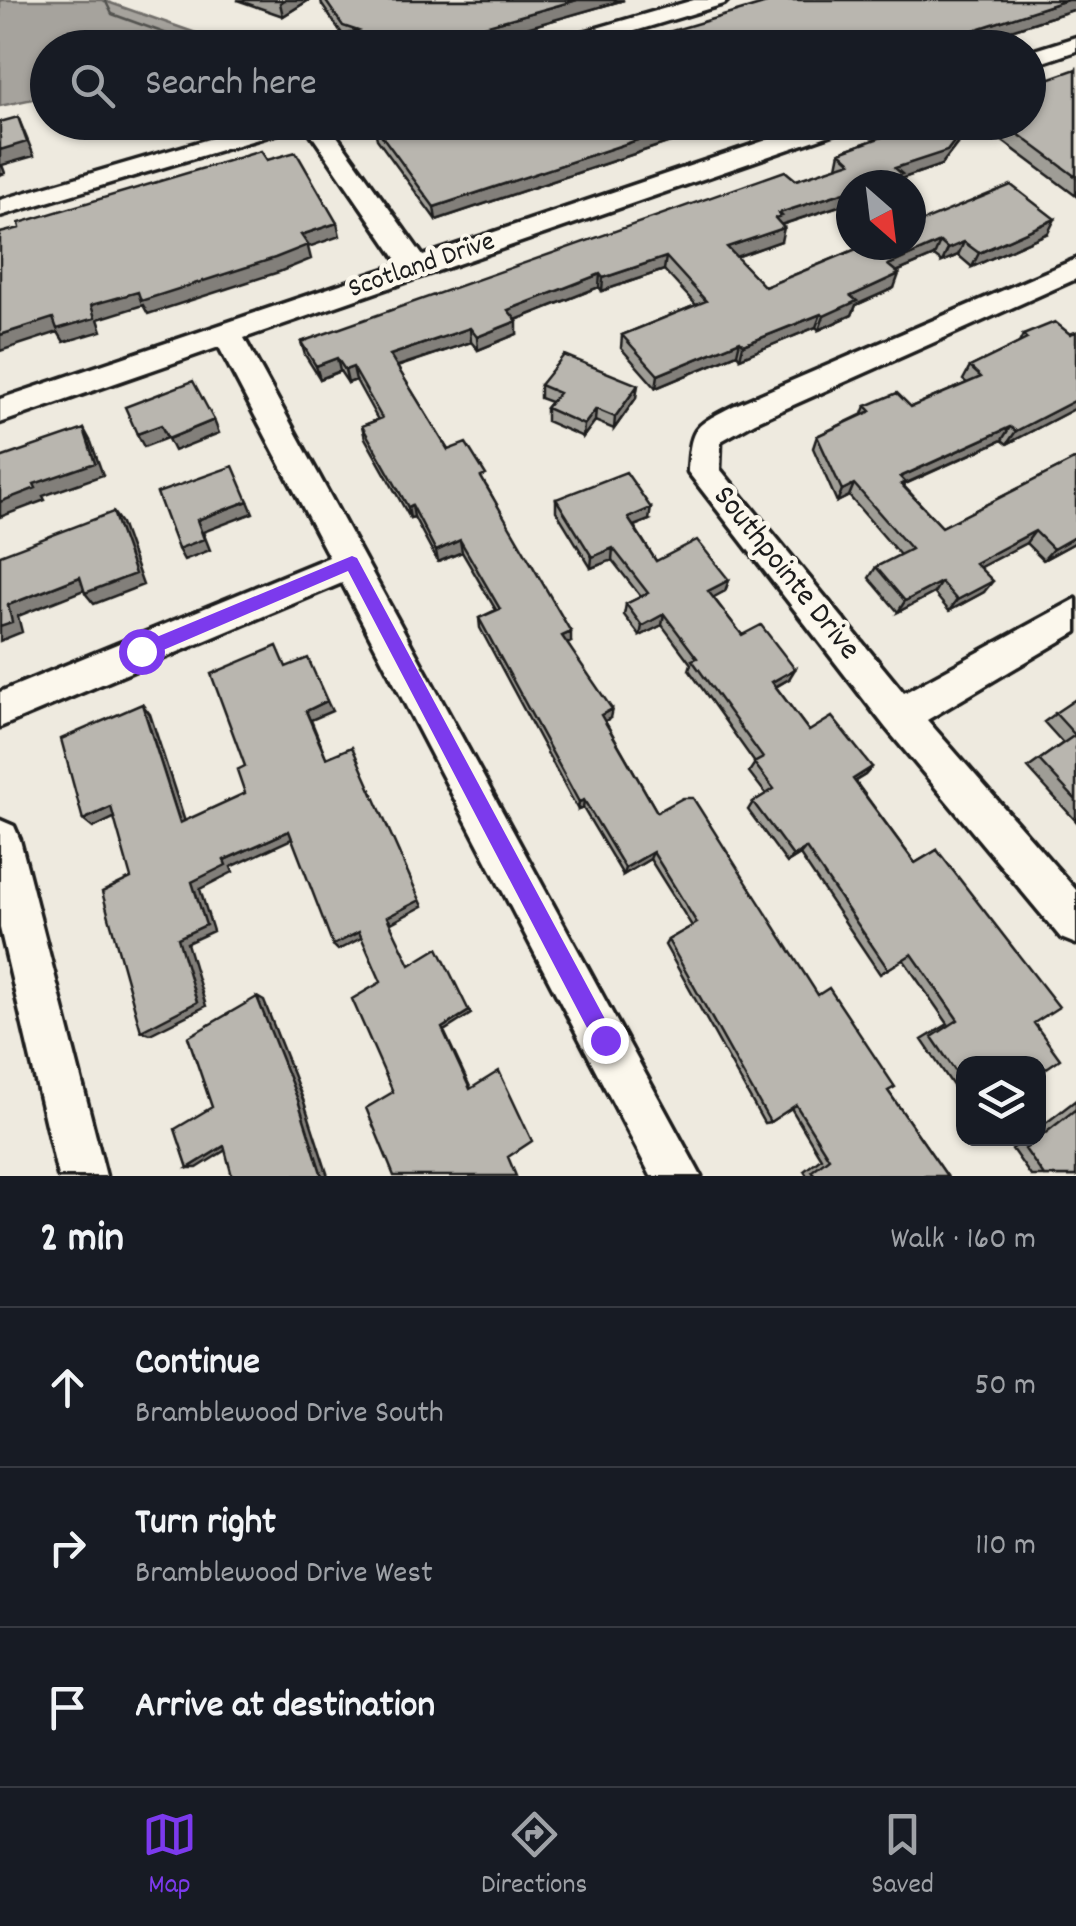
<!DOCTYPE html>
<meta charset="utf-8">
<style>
:root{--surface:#171b24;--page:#20242c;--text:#f1f3f6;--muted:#9ea1a6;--line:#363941;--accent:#7c3aed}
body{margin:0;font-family:Dekko,sans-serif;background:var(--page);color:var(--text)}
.controls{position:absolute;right:30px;bottom:30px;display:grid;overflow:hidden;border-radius:20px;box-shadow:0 2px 8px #0004}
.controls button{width:90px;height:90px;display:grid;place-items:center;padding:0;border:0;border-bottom:2px solid var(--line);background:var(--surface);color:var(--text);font:50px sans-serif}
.compass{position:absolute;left:836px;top:170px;width:90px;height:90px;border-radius:50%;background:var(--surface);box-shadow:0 2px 8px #0004;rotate:152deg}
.stop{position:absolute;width:30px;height:30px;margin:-22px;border:8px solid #7c3aed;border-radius:50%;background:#fff}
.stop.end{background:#7c3aed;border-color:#fff;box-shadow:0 2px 10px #0008}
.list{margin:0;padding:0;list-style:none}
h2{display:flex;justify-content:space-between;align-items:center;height:130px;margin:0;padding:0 40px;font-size:42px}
h2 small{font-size:32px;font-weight:400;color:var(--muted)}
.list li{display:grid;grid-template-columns:65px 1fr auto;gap:30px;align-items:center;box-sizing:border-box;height:160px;padding:0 40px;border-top:2px solid var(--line)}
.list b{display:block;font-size:38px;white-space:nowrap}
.list p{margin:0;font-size:32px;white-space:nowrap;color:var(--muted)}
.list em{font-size:32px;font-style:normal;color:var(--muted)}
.icon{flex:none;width:55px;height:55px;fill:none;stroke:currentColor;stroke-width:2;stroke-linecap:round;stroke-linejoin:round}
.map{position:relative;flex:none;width:1076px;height:1176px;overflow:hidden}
.search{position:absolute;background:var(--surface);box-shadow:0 2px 8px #0004;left:30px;right:30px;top:30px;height:110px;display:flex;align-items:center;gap:25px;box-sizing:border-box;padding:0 35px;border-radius:55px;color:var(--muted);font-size:38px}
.sheet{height:610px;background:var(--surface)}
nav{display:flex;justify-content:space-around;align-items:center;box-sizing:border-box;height:140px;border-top:2px solid var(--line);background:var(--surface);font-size:28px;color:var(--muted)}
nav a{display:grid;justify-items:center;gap:5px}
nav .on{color:var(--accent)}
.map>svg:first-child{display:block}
</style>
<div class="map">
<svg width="1076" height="1176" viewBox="0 0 1076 1176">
<rect width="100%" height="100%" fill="#eeeadf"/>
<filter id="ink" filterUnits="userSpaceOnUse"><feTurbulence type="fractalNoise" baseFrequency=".01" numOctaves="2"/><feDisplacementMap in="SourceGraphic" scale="20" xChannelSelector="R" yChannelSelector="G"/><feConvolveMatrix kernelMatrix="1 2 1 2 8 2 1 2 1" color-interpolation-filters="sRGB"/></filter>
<g filter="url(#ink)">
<path fill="#a6a39d" stroke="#6f6d69" stroke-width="2.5" d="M0,0H102L236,47L48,48L47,96L0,106Z"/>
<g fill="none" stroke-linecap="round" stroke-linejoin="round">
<path stroke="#535250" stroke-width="2.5" d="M105,0L112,14L206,48"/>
<defs>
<path id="minor" d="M694,0H728L724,4L579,48H542L545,43Z
M1076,37V51L1028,67V52Z
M267,122H327L423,256L820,122H857L853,127L244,338L701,1176H651L342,583L0,727V692L329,557L219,347L0,423V399L400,264L305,125L0,216V200Z
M1076,259V279L755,422L721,441L720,469L904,693L1076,599V632L927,720L1076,890V944L1061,938L886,728L688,472C691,426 693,427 733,406Z
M0,820L14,826L20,840L106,1176H58L0,928Z"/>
</defs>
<use href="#minor" stroke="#1c1c1c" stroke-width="7"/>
<use href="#minor" fill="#fbf7ec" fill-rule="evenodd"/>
</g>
<path fill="#9f9d96" stroke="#1c1c1c" stroke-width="2.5" d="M237,0H309L283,16Z
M321,0H624L456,48H296L343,35L322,5Z
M1076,9L955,48H614Z
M1076,69V196L977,122H1028Z
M730,122L436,220L377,139L374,125Z
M924,122H974L941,165L900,179L851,202L781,225V241L736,257L765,287L866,245L1048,233L972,267L958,255L942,262L934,256L896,272L894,288L856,305L852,315L819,330L816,327L740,358L737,354L656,388L621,348L622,335L696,305L664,270L602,291L599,287L516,320L517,334L478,350L471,342L397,367L448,450L487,487L571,642L567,643L610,718L605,721L657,812L818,995L888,1091L947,1176H807L804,1171L821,1158L791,1108L770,1122L764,1123L665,945L668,940L692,926L650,859L623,875L583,808L578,810L480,628L479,618L496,610L462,552L438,562L414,517L410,518L365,438L362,426L378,420L356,380L348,383L340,371L320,379L305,355L301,342L837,167L840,152Z
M1076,332V408L1007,444L1002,440L903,485L942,527L1076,459V542L1043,560L1026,543L980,567L984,592L949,611L934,593L898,612L869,578L876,567L900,555L849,496L837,502L813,448L817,436L863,414L866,406L911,407L967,383L963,380L970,367L1019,343L1023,335L1070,334Z
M540,385L636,398L614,429L595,421L583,437L546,421V408L551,402L540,398Z
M556,499L649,520L634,526L656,561L729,580L725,591L713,597L742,635L789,679L776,687L809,731L872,767L865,775L855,781L915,863L937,850L964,1064V1102L922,1040L948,1024L903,959L880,974L800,855L787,863L748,810L753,802L766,794L749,772L755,763L689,670L691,664L662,625L640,636L624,615L626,604L641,597L612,560L591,568L556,511Z
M1076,699V821L1028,768L1063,743L1044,722Z
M1076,1100V1176H1031L1012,1149L1026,1138H1038V1129Z"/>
<path fill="#827f7a" stroke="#1c1c1c" stroke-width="2.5" d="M285,0H309L283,16L280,3Z
M577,0H624L456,48H406Z
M1067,0H1076V9L955,48H940L943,40Z
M937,36L933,48H899Z
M18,117L34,156L2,165L5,173L0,175V150Z
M692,122H730L436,220L434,207Z
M969,122H974L941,165L900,179L897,185H866Z
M851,190V202L780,225L775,218L779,213Z
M1055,219L1048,233L972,267L979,253Z
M337,223L340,236L308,247L311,259L279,272L148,314L143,305L98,319L102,331L64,342L58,332L0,351V335Z
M784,228L781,241L724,261L727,247Z
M940,242L934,256L882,278L888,265Z
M964,242L958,255L942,262L948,249Z
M666,257L664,270L602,291L603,278Z
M600,274L599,287L508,323V310Z
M899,274L894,288L856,305L852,315L819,330L824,316L851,296Z
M821,314L816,327L740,358L743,345Z
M517,321V334L478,350L477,337Z
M470,328L471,342L392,368L390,355Z
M740,341L737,354L656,388L658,375Z
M337,358L340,371L320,379L316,366Z
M353,367L356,380L348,383L345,370Z
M638,385L636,398L614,429L615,417Z
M1076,400V408L1007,444L1016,431Z
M596,409L595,421L583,437L584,425Z
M214,420L219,433L174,451L168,439Z
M161,425L167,438L144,447L137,434Z
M1010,427L1002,440L904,484L898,494L900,477Z
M84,429L91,442L103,475L43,496L45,500L0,517V502L34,484Z
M854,484L849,496L837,502L842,490Z
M248,501L253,513L203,532L210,550L184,560L178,549L197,520Z
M412,505L414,517L410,518L408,507Z
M651,508L649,520L626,529L628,518Z
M113,512L121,523L143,585L94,604L85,593Z
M1035,531L1026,543L967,574L975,563Z
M1076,536V542L1043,560L1053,549Z
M460,540L462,552L438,562L436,551Z
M613,548L612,560L591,568L592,557Z
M80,577L89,588L18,616L22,632L0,641V626L8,605Z
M729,580L725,591L705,602L708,591Z
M993,581L984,592L949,611L957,600Z
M941,582L934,593L898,612L905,601Z
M664,614L662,625L640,636L642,626Z
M571,632V642L562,646V636Z
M795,669L789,679L767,691L772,682Z
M327,701L332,711L311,720L330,767L306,711Z
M142,704L150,714L188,831L180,823Z
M612,709L610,718L600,724L601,715Z
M872,767L865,775L846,787L853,779Z
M584,800L583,808L578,810L579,802Z
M111,807L120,815L93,828L83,820Z
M289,831L294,838L231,867L233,872L200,889L213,931L187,943L206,1006L150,1034L141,1031L178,938L192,882L224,860Z
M806,848L800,855L787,863L793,856Z
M653,852L650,859L623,875L625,868Z
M420,900L423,906L391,923L387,917Z
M359,932L363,937L338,950L333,945Z
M257,997L264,1001L304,1102L328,1176H322Z
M469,1011L471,1014L444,1031L472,1091L442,1028Z
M224,1146H232L197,1168H188Z"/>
<path fill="#b9b6af" stroke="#1c1c1c" stroke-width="2.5" d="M325,0H577L406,48H296L358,31L343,26Z
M777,0H1067L943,40L937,36L899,48H614Z
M1076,69V177L1002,122H1028V86Z
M18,117L27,142L0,150V122Z
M384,122H692L434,207L374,125Z
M924,122H969L947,151L895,168L902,174L866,185H851V190L779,213L782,216L775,218L784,228L727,247L765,287L866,245H911V226L1011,185L1055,219L979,253L964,242L948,249L940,242L888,265L899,274L851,296L857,301L824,316L821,314L743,345L740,341L658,375L622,335L706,301L666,257L603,278L600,274L508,310L517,321L477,337L470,328L390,355L448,450L466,443L486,475L481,477L571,632L562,636L612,709L601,715L657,812L683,798H693L818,995L829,988L895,1087L888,1091L947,1176H815L812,1171L829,1158L796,1105L770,1122L668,940L697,923L653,852L625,868L584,800L579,802L479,618L500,609L460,540L436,551L412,505L408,507L362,426L382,418L353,367L345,370L337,358L316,366L301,342L785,171L796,180L851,162L840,152Z
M261,151L267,160L296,152L337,223L301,235L308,245L275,258L141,301L138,292L91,305L95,318L57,329L53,318L0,335V233L20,228L19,223Z
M1055,322L1070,334L1076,332V400L1016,431L1010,427L900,477L905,482L901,484L942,527L1076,459V536L1053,549L1035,531L975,563L993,581L957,600L941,582L905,601L876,567L911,549L854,484L842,490L817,436L871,411L866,406L897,393L911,407L981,377L970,367L1027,339L1023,335Z
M564,355L638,385L615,417L596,409L584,425L546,408L559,393L540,385Z
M193,381L214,420L168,439L161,425L137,434L125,407Z
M84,429L95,463L34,484L36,488L0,502V458Z
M233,466L248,501L197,520L204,539L178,549L157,493Z
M626,472L651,508L628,518L656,561L697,540L729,580L708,591L742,635L761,625L795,669L772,682L809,731L832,717L872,767L853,779L915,863L937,850L1059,1007L1034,1023L1060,1059L1038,1074V1064H964V1084L932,1037L958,1020L912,954L888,969L806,848L793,856L753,802L774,789L754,763L763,758L692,660L697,658L664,614L642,626L626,604L648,593L613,548L592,557L556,499Z
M113,512L135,574L85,593L80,577L8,605L12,622L0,626V555Z
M277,646L286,667L308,658L327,701L306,711L326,758L352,747L420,900L387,917L410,965L438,948L469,1011L442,1028L470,1089L499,1071L532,1141L508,1157L516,1176H394L366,1108L393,1092L352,999L381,982L359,932L333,945L289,831L224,860L226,865L192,882L206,925L178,938L197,1002L141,1031L102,892L131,878L111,807L83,820L61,739L142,704L180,823L245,793L237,770L245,766L211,674Z
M1076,699V800L1039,760L1075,735L1055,713Z
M257,997L298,1100L322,1176H232L224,1146L188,1168L175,1129L212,1107L188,1037Z
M1076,1109V1176H1044L1025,1149Z"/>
</g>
<path fill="#7c3aed" d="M352,556L357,558L612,1032L615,1040L612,1047L605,1050L597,1047L348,571L147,657H135L132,651L135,646Z"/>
<g text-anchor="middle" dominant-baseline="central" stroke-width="9" stroke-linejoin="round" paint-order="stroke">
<g font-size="28" fill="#1c1c1c" stroke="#fbf7ec">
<text transform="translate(422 267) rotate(-19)">Scotland Drive</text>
</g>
<g font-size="32" fill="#1c1c1c" stroke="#fbf7ec">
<text transform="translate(785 574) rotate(51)">Southpointe Drive</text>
</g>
</g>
</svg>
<div class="controls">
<button><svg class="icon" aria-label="layers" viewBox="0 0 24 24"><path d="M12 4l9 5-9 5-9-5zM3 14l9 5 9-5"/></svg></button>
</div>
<svg class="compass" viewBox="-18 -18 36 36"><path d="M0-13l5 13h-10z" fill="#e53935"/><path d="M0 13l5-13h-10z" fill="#9ea1a6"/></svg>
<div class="stop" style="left:141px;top:651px"></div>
<div class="stop end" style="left:605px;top:1040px"></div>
<div class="search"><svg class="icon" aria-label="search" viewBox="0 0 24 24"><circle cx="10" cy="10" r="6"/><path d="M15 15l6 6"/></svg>Search here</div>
</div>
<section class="sheet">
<h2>2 min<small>Walk · 160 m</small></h2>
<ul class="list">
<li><svg class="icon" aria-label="ahead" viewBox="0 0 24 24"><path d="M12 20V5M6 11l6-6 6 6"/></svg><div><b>Continue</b><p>Bramblewood Drive South</p></div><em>50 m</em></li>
<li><svg class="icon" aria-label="right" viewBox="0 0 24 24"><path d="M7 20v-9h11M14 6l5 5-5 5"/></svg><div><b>Turn right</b><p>Bramblewood Drive West</p></div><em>110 m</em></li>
<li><svg class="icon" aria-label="arrive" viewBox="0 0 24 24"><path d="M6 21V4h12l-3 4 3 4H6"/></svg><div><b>Arrive at destination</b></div></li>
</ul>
</section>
<nav>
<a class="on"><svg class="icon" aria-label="map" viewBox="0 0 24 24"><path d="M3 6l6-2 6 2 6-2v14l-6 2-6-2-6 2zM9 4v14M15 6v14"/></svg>Map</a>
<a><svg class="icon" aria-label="directions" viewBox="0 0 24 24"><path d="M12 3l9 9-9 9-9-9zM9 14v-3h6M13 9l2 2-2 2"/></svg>Directions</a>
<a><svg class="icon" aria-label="saved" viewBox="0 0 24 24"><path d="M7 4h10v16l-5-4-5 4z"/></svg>Saved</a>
</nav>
